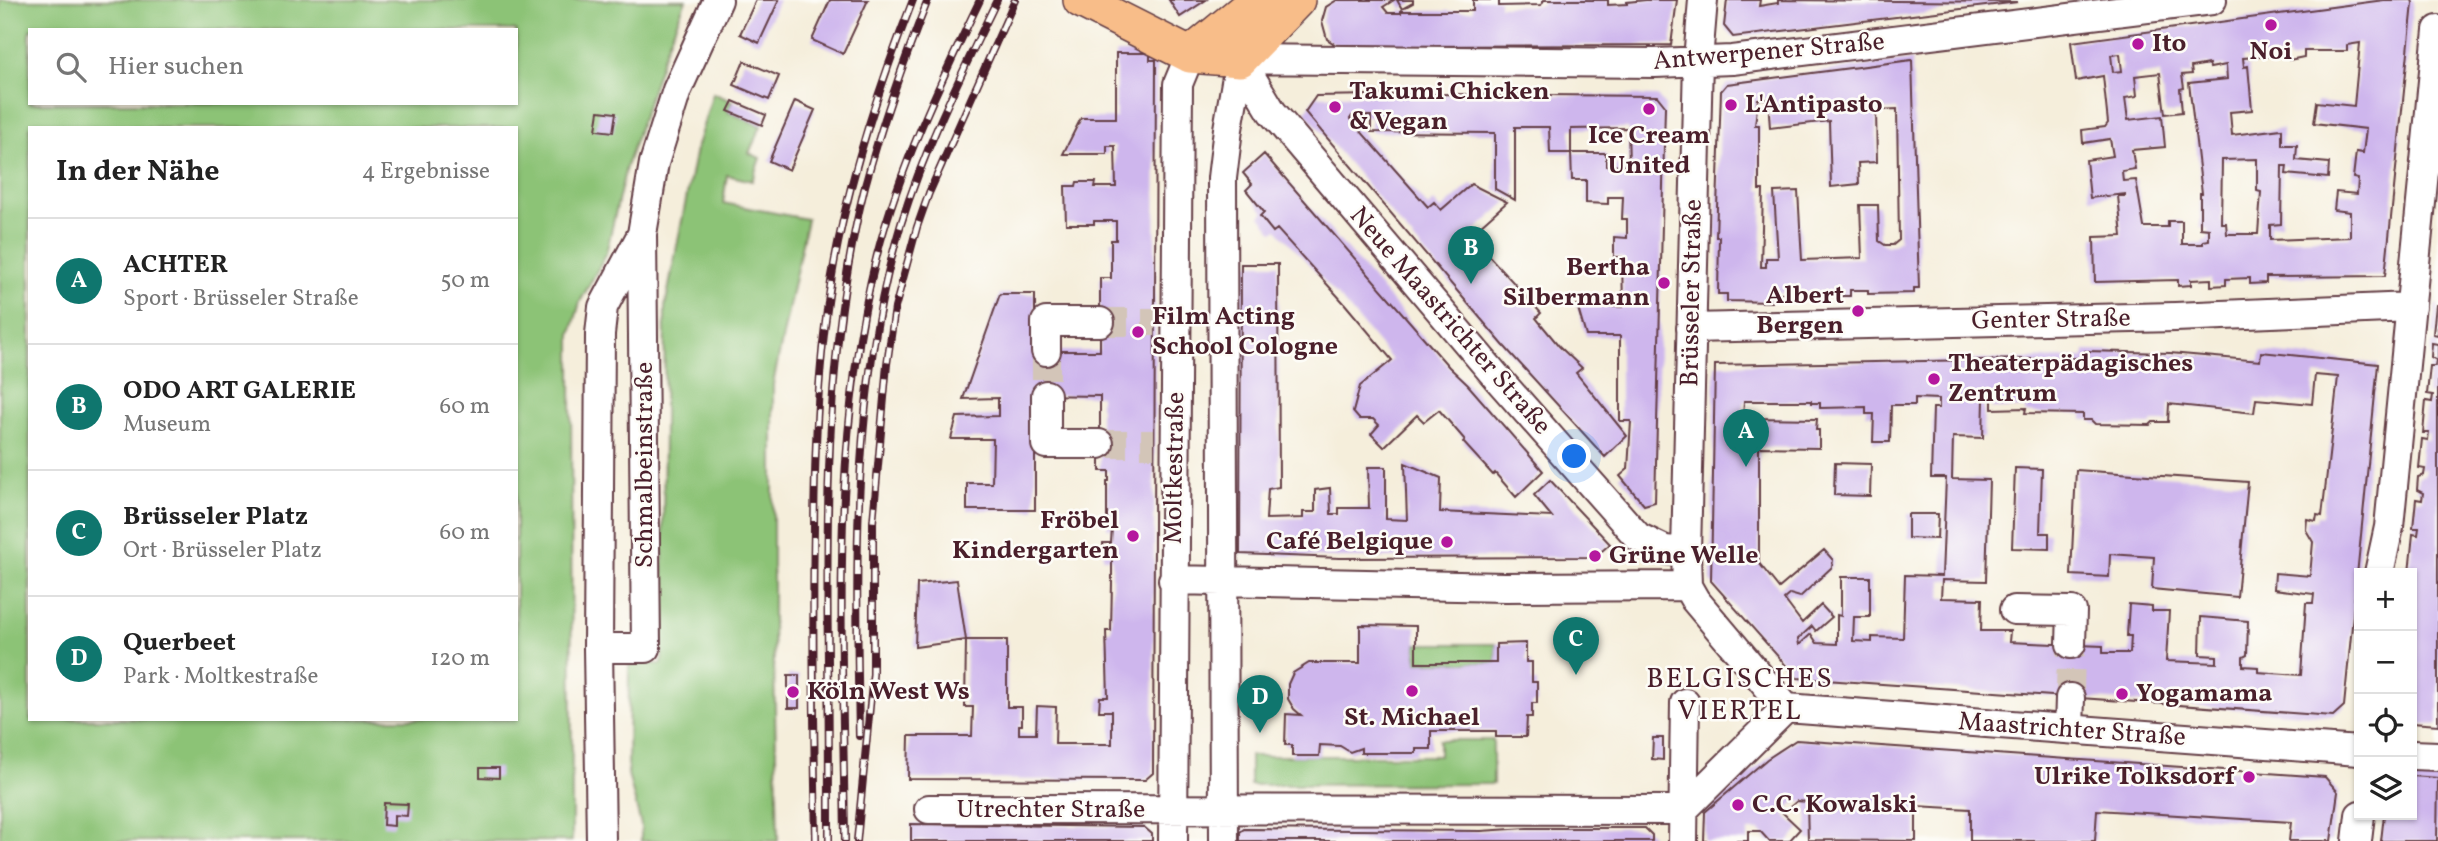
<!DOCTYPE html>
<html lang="de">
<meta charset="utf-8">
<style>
:root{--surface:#fff;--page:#f2f2f2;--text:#222;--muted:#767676;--line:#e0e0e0;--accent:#0f766e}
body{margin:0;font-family:Vollkorn,serif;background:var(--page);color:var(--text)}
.controls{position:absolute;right:21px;bottom:21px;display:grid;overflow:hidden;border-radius:0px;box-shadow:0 2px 5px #0004}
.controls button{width:63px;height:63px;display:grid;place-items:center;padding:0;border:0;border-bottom:2px solid var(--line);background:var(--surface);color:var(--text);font:35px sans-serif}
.you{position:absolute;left:1575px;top:457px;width:24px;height:24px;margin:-18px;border:5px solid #fff;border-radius:50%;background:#1a73e8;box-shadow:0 0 0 10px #1a73e833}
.badge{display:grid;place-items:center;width:46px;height:46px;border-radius:50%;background:var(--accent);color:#fff;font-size:23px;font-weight:700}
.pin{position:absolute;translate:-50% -58px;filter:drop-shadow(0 2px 4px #0008)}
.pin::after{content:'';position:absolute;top:37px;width:24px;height:21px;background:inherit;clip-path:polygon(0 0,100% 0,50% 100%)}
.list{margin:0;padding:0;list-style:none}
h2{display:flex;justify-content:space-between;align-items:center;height:91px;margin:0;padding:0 28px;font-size:30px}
h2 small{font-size:23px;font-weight:400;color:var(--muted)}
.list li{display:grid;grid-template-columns:46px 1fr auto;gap:21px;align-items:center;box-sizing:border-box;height:126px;padding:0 28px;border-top:2px solid var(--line)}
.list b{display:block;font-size:26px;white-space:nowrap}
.list p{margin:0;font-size:23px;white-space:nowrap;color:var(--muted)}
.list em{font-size:23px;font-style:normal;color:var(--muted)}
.icon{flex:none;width:38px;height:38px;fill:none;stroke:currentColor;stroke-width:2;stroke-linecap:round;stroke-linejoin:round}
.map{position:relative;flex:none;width:2438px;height:841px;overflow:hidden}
.search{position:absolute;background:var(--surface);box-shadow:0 2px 5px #0004;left:28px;top:28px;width:490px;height:77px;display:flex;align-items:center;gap:18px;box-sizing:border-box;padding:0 24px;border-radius:0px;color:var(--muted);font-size:26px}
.panel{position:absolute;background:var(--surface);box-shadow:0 2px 5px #0004;left:28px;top:126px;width:490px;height:595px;border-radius:0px}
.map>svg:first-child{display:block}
</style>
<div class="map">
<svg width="2438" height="841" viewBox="0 0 2438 841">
<rect width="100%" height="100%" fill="#fdfcf7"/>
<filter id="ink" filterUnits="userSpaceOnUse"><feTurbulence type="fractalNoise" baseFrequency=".0143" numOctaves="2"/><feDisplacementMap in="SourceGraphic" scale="14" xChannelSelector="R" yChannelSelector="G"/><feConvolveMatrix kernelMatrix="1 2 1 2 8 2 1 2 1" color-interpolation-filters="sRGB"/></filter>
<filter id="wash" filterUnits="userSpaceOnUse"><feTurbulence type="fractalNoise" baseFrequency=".00686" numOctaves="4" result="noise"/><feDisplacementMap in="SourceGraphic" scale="28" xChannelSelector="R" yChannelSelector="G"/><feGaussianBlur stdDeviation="1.57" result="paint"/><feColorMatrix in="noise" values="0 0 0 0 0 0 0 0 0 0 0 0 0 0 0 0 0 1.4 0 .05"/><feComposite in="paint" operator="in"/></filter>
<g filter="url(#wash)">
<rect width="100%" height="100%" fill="#f5eedb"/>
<path fill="#8cc376" stroke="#6b7150" stroke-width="2" fill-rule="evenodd" d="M0,0H686L666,48L626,167L606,254L580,302L571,334L572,841H0ZM30,30H516V103H30ZM30,128H516V719H30Z
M713,93L732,101L728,112L761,126L749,153L760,158L752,181L727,175L723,203L807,219L773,384V623L778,841H641V825L628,774L629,664H662L665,307L696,149Z
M1416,644H1496V663H1416Z
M1439,740H1493V784L1250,785V756H1439Z"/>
<g id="blocks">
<path fill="#ceb6ed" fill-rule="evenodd" d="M756,0H779L759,43L740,34Z
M830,0H868L843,54L812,40Z
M1169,0H1206L1180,17Z
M1337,0H1394L1383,7L1388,13H1401V11H1473V0H1499V6L1541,5L1544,0H1608V5L1627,4V2L1646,0H1677L1671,45L1401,46L1336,45L1327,39L1322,21L1326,7Z
M1397,0H1413V3L1402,9Z
M1727,0H1760L1759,6L1778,3V0L2018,2L1733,37L1724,26Z
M2384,0H2412L2413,3L2385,276L2266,277V283L2250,284V278L2226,279V285L2211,286V279L2191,280V285L2178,286V280L2095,282L2094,237L2122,236L2118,196H2125V194L2090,198L2086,160L2113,156L2110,139L2083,143L2082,130L2105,127L2108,123L2103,76L2076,81L2071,42ZM2360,43L2354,106L2317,102L2314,123L2366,129L2363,153L2356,152L2353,178L2358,179L2357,194L2336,192L2334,210L2350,212V237L2270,240V225L2281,224L2282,166H2287L2286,174L2328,178L2329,163L2296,160L2297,145H2282V129L2232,135L2230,112L2252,110L2248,66L2244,67L2243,58L2288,55L2289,60L2304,57V51H2347V45ZM2120,54L2122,71L2113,72L2111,55ZM2209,64L2210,68L2226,65L2227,79L2189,83L2202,193H2200V228L2209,229V240L2203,241V244H2182V221H2168V227H2144L2136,180L2123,181L2122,171L2135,169L2132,150L2165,147L2162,116L2128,120L2125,98L2137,96L2135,76L2160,73L2165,114L2182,112L2180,89L2184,88L2182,75L2192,74L2191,67ZM2257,159V191L2261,192L2258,234H2227L2226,223H2221L2222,160Z
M1116,53H1150V60H1156L1153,773L1145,780L908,779L909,736H972L973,707H965L966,640H1007V707H1022V725H1019V734H1036L1037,706L1056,707L1055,744H1112V711H1099L1100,697H1108L1106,631H1111L1112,582V558H1103V543H1111L1112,528H1107V481H1109V471H1100V396L1035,395V510H967V483H992L993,439H951L957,417L998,416V398L963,399L1000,294H1035V351H1100V278H1111V240H1116V221H1094V224H1066L1065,186H1076L1077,182H1096L1095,187H1116L1115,146H1107V154H1063L1081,118H1116Z
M1912,60L1919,288H1914V293L1868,294V290H1850V296H1834L1833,291L1807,292V297L1791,298V293H1772V302L1727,301V294H1718L1719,237H1716L1721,91L1727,84ZM1758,99H1768L1770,128L1829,121L1831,187L1859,184L1858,163L1877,162L1876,110L1897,109L1899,240L1893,245H1885L1879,241L1878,205H1860L1862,258L1802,260L1798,191L1774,192L1778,258H1766V267H1761L1763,190H1759V125H1755Z
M744,61L779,76L769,100L734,85Z
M1432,94L1657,96L1665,106L1655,502L1644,505L1620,476L1628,469L1631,421H1620V336H1586L1577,305L1623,307L1622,257H1614V237L1627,238V219H1622L1623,197H1608V204L1586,203V180H1572L1571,153H1606V166L1629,165L1628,128L1571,129V153H1550L1549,127H1515V200L1495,189V133L1371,132V116H1352L1350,119L1428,207L1434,202L1441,210L1471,184L1507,202L1470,235L1541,313L1536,318L1559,346L1582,368L1576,373L1627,436L1605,457L1504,346L1305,112L1316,96Z
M733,101L766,115L762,125L728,111Z
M795,101L815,110L789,170L769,161Z
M599,111L616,113L613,132L596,130Z
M1264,154L1449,367L1468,385L1543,471L1516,497L1495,473L1493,475L1463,442L1465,440L1439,410L1424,422L1417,415L1384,447L1371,434L1379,425L1373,419H1359L1353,412L1360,386L1392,360L1344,303L1277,229L1273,232L1260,216L1264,212L1246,190L1252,184L1243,173Z
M1241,264H1278L1279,487L1268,489L1266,519L1303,518V512H1315V490L1330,488L1331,514H1339V508H1369L1368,467H1386V519L1407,520L1405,463L1441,478L1440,512L1552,517L1534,495L1550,480L1610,544L1595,557L1340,558L1240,554Z
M2436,305H2438V335L2433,334Z
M2432,343L2438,344V725L2412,723V573H2409L2413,534L2418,535L2419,528H2413L2416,499L2422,500L2423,493L2417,490L2418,477L2424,475L2425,469L2419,468L2422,439L2428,440L2429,433H2423L2426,401L2432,402L2433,395L2427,394L2430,366H2435L2436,360L2431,357Z
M2085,351L2170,353L2260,361L2261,352L2378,364L2344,706L2333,716L1797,678L1711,581L1715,365L2078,358H2084ZM2315,375L2338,377L2322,516L2317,515L2316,521L2307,519L2306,530L2313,542L2310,576L2275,573L2274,589L2314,594L2313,603H2306L2301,675L2258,672V667L2243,666V657L2247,655L2248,621L2201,617L2200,655L2217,656V663L2166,661L2169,611H2152V606L2129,604L2127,636H2131L2130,653H2103V646L2009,642L2010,631H1981L1982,599L1941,598L1942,580L1986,581L1989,480L1952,479L1953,437L1983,438L1984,399H1992V409L2026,408L2025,413L2083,414V420H2091L2095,424L2150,425L2153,422H2168L2169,404L2254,413L2256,399L2312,404ZM1915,398L1939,399V408H1933L1931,478H1946L1942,576L1905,575L1903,638L1872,637V642L1853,641L1854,617H1870V577H1841V616L1837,615V644L1817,643L1811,634L1799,645L1798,639L1812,626L1816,631L1832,617L1821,605L1802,623L1784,599L1790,594L1800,597L1832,567L1833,560L1824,550L1779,588L1759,563V447L1819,448V430H1816L1817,419L1743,418L1744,401H1811V403H1820V408L1866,407V414H1874L1873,442H1890L1891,405H1915Z
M1835,463L1871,464L1870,496L1834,495Z
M2015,468L2042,469L2040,533H2049V549L2012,548Z
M2076,470L2248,482L2237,597L2152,589L2154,557L2110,554L2109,577L2071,575Z
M1908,514H1938L1937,539L1908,538Z
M957,580L966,640L915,647L917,584Z
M1360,625L1416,626V663H1496V644L1526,643V662H1532V682H1537V703H1532V717H1527L1526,737H1496V731H1431V749H1416V753H1361V748L1350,752L1340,746L1320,745L1319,756H1292V745H1285L1286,714L1301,715L1294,709L1288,699V684L1293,673L1309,663H1360Z
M788,675H799V708H788Z
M1653,738H1663V760L1652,759Z
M1796,740L2325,777L2338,792L2331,841H2289L2291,822L2097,810L2095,841H1970V809L1916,806V841L1808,840L1807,802L1797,801L1783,813L1800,829L1789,841H1769L1760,831H1748V841H1704L1705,812L1767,759Z
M480,768H499V778L480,777Z
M2412,776L2438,778L2437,841H2381L2384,815H2412Z
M384,803L408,804L407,816L394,815V826L383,825Z
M911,824L1144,827L1152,834V841H911Z
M1527,828H1645L1652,835V841H1240V832L1244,829L1481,831Z"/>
</g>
</g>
<g filter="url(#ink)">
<use href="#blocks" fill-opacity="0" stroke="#643e45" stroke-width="2"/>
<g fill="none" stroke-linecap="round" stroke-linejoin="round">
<path stroke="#d3c5b8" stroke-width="28" stroke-dasharray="28 14" stroke-linecap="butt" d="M1100,322H1155
M1046,351V395
M1099,444H1154
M2070,698L2071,644"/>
<defs>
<path id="minor" d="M1703,0L1698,60L1686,552L1687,586L1695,600L1786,708
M1240,59L1655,63L1732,60L2212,0
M1240,59L1272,112L1499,380L1638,537L1665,550L1686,552
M1691,328L2175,317L2411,307
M1046,351V322H1100
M1046,395V444H1099
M2379,573L2389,527L2438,30
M1173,580L1505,587L1687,586
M2014,610L2072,611L2071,644
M598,648H646L642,234L654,163L677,90L718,0
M1786,708L2359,751
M2069,729L2070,698
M2412,755L2438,756
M929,809L1683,810L1786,708
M601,841L598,648L600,334L603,307L642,234
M1173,841L1178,84L1190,55
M1224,841L1222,178L1228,129L1240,59
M1683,841L1685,703
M2357,841L2360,815"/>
<path id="major" d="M1081,0L1190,55L1240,59L1297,0
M1190,55L1257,0"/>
</defs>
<use href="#minor" stroke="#643e45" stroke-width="32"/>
<use href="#major" stroke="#643e45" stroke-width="38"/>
<use href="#minor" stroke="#fff" stroke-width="28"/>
<use href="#major" stroke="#f8bd89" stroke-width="35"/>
<defs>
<path id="rail" d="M859,736C856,565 851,390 901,224C925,147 962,73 997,0
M816,841C814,737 812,632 814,528C815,433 819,337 838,243C855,160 882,79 913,0
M829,841C829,781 829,721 828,661C826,502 826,341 865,186C882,123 904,60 928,0
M845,841C843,646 829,446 877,255C900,166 940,83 980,0
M857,841L873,674V522L887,364L895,308L917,227L929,193L1015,0"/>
</defs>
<use href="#rail" stroke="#4a1f2b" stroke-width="8"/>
<use href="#rail" stroke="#fdfcf7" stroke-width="5" stroke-dasharray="16" stroke-linecap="butt"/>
</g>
</g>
<g fill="#b5179e" stroke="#fdfcf7" stroke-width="2.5">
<circle cx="2271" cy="25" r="7"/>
<circle cx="2138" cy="44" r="7"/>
<circle cx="1731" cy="105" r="7"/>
<circle cx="1335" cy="107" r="7"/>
<circle cx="1649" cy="109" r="7"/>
<circle cx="1664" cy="283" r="7"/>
<circle cx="1858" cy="311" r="7"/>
<circle cx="1138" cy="332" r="7"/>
<circle cx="1934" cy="379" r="7"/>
<circle cx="1133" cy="536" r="7"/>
<circle cx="1447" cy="542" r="7"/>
<circle cx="1595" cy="556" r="7"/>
<circle cx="1412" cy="691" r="7"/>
<circle cx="793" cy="692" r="7"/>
<circle cx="2122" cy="694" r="7"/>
<circle cx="2249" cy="777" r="7"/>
<circle cx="1738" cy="805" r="7"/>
</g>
<g text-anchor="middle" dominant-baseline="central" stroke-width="5" stroke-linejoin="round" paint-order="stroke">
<g font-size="26" font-weight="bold" fill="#4a1f2b" stroke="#fdfcf7" text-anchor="start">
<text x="2152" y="44">Ito</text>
<text x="2271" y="52" text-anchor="middle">Noi</text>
<text x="1349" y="92">Takumi Chicken<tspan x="1349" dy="30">&amp; Vegan</tspan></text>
<text x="1745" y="105">L'Antipasto</text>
<text x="1649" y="136" text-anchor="middle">Ice Cream<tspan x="1649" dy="30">United</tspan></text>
<text x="1650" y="268" text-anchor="end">Bertha<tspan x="1650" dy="30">Silbermann</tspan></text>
<text x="1844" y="296" text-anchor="end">Albert<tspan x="1844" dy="30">Bergen</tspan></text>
<text x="1152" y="317">Film Acting<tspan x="1152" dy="30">School Cologne</tspan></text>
<text x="1948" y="364">Theaterpädagisches<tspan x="1948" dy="30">Zentrum</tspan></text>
<text x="1119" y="521" text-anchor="end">Fröbel<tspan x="1119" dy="30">Kindergarten</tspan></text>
<text x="1433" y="542" text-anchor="end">Café Belgique</text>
<text x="1609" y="556">Grüne Welle</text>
<text x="807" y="692">Köln West Ws</text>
<text x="2136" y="694">Yogamama</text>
<text x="1412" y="718" text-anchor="middle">St. Michael</text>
<text x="2235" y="777" text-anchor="end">Ulrike Tolksdorf</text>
<text x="1752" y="805">C.C. Kowalski</text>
</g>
<g font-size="26" fill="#4a1f2b" stroke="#fdfcf7">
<text transform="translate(1769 52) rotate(-5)">Antwerpener Straße</text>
<text transform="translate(1692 293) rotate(-89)">Brüsseler Straße</text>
<text transform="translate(2051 320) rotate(-1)">Genter Straße</text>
<text transform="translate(1450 321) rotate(49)">Neue Maastrichter Straße</text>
<text transform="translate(645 465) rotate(-90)">Schmalbeinstraße</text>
<text transform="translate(1175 468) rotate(-89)">Moltkestraße</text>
<text transform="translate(2072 730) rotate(4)">Maastrichter Straße</text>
<text x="1051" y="810">Utrechter Straße</text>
</g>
<g font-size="28" letter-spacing="2" fill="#4a1f2b" stroke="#fdfcf7">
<text x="1740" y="679">BELGISCHES<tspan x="1740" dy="32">VIERTEL</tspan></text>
</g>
</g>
</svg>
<div class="controls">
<button>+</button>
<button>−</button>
<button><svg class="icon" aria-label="locate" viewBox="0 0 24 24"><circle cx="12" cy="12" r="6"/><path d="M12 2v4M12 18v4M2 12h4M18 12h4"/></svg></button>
<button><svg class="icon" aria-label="layers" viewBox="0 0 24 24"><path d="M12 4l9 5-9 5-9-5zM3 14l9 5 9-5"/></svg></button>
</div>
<div class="you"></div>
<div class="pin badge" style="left:1746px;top:467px">A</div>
<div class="pin badge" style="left:1471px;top:284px">B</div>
<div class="pin badge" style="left:1576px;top:675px">C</div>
<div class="pin badge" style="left:1260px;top:733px">D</div>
<div class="search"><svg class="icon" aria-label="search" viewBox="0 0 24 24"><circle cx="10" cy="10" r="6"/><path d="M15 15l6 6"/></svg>Hier suchen</div>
<section class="panel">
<h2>In der Nähe<small>4 Ergebnisse</small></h2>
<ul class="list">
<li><span class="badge">A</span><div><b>ACHTER</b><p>Sport · Brüsseler Straße</p></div><em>50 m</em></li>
<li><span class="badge">B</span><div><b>ODO ART GALERIE</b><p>Museum</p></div><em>60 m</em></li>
<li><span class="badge">C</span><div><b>Brüsseler Platz</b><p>Ort · Brüsseler Platz</p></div><em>60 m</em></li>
<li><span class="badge">D</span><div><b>Querbeet</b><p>Park · Moltkestraße</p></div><em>120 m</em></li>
</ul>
</section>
</div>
